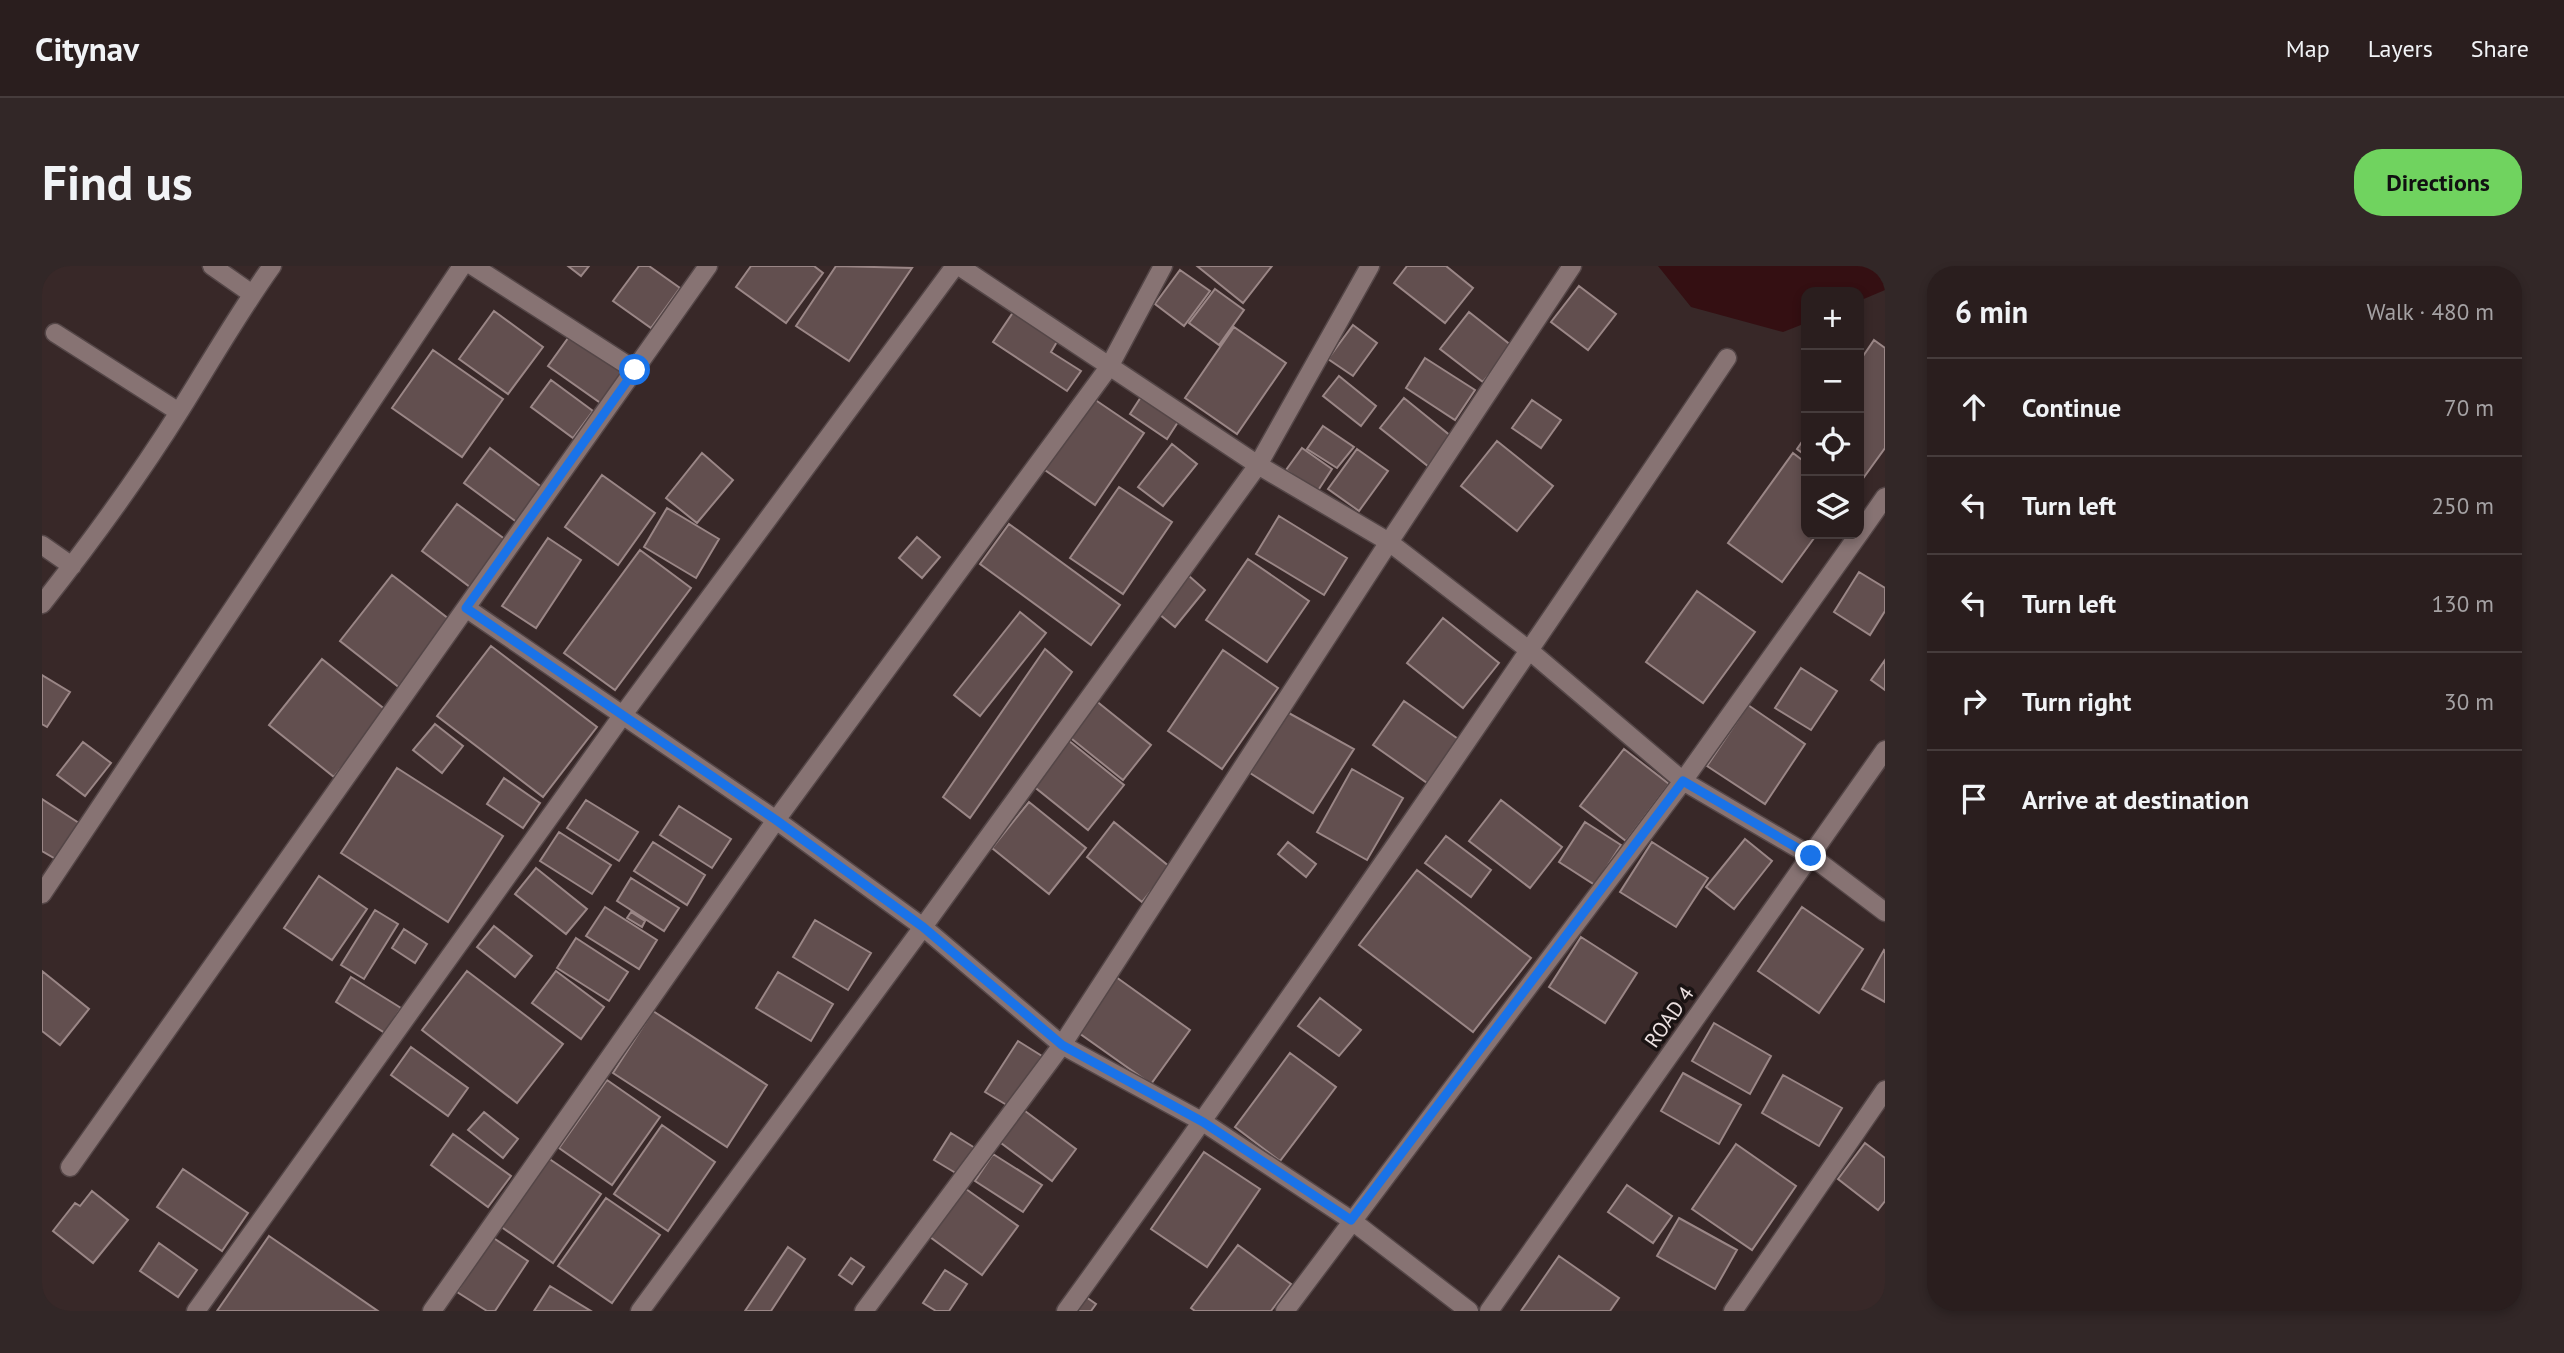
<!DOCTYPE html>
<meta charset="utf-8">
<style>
:root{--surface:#2a1e1e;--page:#322727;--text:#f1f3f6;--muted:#a5a2a4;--line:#463c3c;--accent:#70d35f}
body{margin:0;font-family:"PT Sans",sans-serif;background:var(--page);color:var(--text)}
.controls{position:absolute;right:21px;top:21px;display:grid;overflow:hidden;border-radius:14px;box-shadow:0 4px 10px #0003}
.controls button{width:63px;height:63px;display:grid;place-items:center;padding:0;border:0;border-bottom:2px solid var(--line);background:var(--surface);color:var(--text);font:35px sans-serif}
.stop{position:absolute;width:21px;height:21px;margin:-16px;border:5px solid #1a73e8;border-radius:50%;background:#fff}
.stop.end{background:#1a73e8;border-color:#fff;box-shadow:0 2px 7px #0008}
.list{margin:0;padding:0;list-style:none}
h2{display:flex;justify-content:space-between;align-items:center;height:91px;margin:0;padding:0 28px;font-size:30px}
h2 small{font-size:23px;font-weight:400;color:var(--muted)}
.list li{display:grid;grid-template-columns:46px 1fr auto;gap:21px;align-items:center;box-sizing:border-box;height:98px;padding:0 28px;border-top:2px solid var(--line)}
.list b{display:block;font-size:26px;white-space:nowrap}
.list em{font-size:23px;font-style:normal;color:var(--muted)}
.icon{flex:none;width:38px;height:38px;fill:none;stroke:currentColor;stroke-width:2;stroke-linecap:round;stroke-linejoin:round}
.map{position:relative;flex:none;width:1843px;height:1045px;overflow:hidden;border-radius:28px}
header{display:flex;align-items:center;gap:42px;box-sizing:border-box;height:98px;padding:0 35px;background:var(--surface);border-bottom:2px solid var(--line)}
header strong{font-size:33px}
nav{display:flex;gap:38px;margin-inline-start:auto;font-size:24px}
.intro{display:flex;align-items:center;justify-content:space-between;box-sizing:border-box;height:168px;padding:0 42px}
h1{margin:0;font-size:49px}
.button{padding:18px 32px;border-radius:28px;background:var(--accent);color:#111;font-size:24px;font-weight:700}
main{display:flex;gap:42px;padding:0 42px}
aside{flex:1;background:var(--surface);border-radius:28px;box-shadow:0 4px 10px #0003}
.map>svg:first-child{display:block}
</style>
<header>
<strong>Citynav</strong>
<nav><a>Map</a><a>Layers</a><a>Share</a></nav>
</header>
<div class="intro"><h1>Find us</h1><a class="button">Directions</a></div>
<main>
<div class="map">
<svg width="1843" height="1045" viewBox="0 0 1843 1045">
<rect width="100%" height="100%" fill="#382828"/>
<path fill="#340f12" d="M1616,0H1843V24L1817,35V26H1764V57L1741,66L1649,41Z"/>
<path fill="#624f4f" stroke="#9a8686" stroke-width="2" d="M526,0H547L539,10Z
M597,0H607L638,22L609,62L571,35Z
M709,0H772L781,7L744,57L694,21Z
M794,0L870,2L807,95L754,60Z
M1155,0H1230L1201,37Z
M1365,0H1404L1431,22L1403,57L1352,17Z
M1138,4L1168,25L1142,60L1113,38Z
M1537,20L1574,48L1546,84L1509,56Z
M1173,23L1202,44L1177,79L1147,57Z
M452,45L501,81L466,128L417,93Z
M972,45L1016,74L1009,86L1039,105L1025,125L951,76Z
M1427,46L1470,80L1441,116L1398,83Z
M1311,59L1335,77L1311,110L1286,93Z
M1192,61L1244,97L1195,168L1143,132Z
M529,68L583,106L560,138L506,100Z
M1832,74L1843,82V182L1817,218V96Z
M391,84L461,133L420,191L350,142Z
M1383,92L1433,124L1413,154L1364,122Z
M1297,110L1334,140L1319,160L1281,130Z
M509,114L551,145L531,172L489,141Z
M1049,131L1102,167L1053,239L1000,202Z
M1099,131L1136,156L1125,173L1088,148Z
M1362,132L1410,171L1387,201L1338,162Z
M1490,134L1519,154L1499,182L1470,162Z
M1281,160L1312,181L1295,202L1265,183Z
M1764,170V190L1755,183Z
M1455,175L1511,220L1475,265L1419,220Z
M1130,178L1155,198L1121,240L1096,221Z
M448,182L506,226L480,260L422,217Z
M1260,182L1290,203L1275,226L1244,204Z
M1315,183L1346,205L1317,245L1286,223Z
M660,187L691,214L655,257L624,232Z
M1751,187L1764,197V268H1775L1740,316L1686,277Z
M560,209L613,247L576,299L523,261Z
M1077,221L1130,256L1081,328L1028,292Z
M415,238L464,274L428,321L380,285Z
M625,242L677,273L654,312L602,281Z
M1237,250L1305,292L1282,329L1214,288Z
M967,258L1078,339L1049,379L938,298Z
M875,271L898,291L880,312L857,292Z
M506,272L539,294L494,362L460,340Z
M598,284L649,322L573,424L522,387Z
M1206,293L1267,335L1225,396L1164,354Z
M1817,306L1843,322V345L1828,369L1792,346Z
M350,309L416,360L363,426L298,375Z
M1147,310L1163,324L1133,361L1117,348Z
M1655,325L1713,366L1661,437L1604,396Z
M978,346L1004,367L938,450L912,429Z
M1401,352L1457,397L1421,442L1365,397Z
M449,380L555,461L501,531L395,450Z
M1003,383L1030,406L928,552L901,531Z
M1181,384L1236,422L1180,503L1126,465Z
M280,393L345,445L292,511L227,459Z
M1843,394V424L1829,414Z
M1759,402L1795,425L1769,464L1733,442Z
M0,409L28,426L5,461L0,458Z
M1053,434L1109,479L1081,514L1025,469Z
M1362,435L1419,475L1388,519L1331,479Z
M1706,439L1763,478L1723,538L1665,500Z
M1245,446L1312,483L1271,547L1208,507Z
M393,458L421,480L400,507L371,484Z
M1026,474L1082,519L1046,564L990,519Z
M41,476L69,497L43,530L15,509Z
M1582,483L1627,518L1584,575L1538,540Z
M355,502L461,570L406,656L299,587Z
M1310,503L1361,532L1325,594L1275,566Z
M462,512L498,537L481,562L445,538Z
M0,533L40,559L17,595L0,585Z
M544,534L596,566L577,595L525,562Z
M1459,534L1520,581L1488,622L1427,575Z
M987,536L1044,582L1007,628L950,582Z
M637,540L689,573L670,602L618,569Z
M1072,556L1128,601L1100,636L1045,591Z
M1543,556L1579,579L1553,619L1517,596Z
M517,566L569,599L550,628L498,595Z
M1404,570L1449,604L1429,631L1383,597Z
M1703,573L1730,595L1692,643L1664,621Z
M611,576L663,609L645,639L592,605Z
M1246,576L1274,598L1264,611L1236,588Z
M1610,576L1666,612L1634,661L1578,626Z
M494,602L545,643L524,668L473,628Z
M1375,604L1489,692L1431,766L1317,679Z
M277,610L325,643L290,694L242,662Z
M589,612L637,642L622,665L575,635Z
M563,641L615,674L597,703L544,670Z
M1760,641L1821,683L1777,747L1716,705Z
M333,644L356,658L322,713L299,699Z
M589,646L603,655L600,661L585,652Z
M773,654L829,687L806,724L751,691Z
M452,660L490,690L473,711L435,681Z
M362,663L385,678L373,697L350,682Z
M1539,671L1595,707L1563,757L1507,721Z
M534,672L586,706L567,735L515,702Z
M1842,684L1843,685V736L1820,723Z
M0,705L47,743L18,779L0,765Z
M425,705L521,778L475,837L380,764Z
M514,705L562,741L539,773L490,737Z
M736,706L791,738L769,775L714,742Z
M309,711L359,742L343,767L294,736Z
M1074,711L1148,764L1109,818L1034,765Z
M1278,732L1319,764L1297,790L1256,760Z
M611,745L725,819L685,881L571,807Z
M1672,757L1729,790L1708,828L1650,795Z
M976,775L1000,790L968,841L943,826Z
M369,781L426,822L406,850L349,809Z
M1248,787L1294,821L1238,895L1193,861Z
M1641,807L1699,839L1677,878L1619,845Z
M1741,809L1800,842L1777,880L1720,847Z
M565,814L618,851L570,919L517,882Z
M979,842L1034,883L1010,915L955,874Z
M442,846L476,873L461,892L426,864Z
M620,859L673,896L626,965L572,928Z
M909,867L933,882L917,909L892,894Z
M411,868L469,910L446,941L389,899Z
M1823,877L1843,892V935L1836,944L1796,913Z
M1694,878L1754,920L1710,984L1650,943Z
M1162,886L1218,923L1165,1001L1109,963Z
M951,888L1000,919L981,946L933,915Z
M506,892L559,928L511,997L458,960Z
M141,903L206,947L180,985L115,941Z
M1585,919L1630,950L1611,977L1566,946Z
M924,923L976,960L940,1009L888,971Z
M50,925L86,954L51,997L11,965L33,937L38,940Z
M564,932L618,969L570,1037L516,1000Z
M1637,952L1695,984L1673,1023L1615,990Z
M227,970L336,1045H175Z
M450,971L486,995L453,1045H445L415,1026Z
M117,977L155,1004L136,1031L98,1005Z
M1196,979L1249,1018L1229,1045H1153L1149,1042Z
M746,981L763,993L729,1045H703Z
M1517,990L1577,1032L1568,1045H1479Z
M809,992L822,1001L810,1018L797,1009Z
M903,1004L925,1018L907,1045H894L881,1037Z
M508,1020L549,1045H492Z
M1044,1031L1054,1038L1049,1045H1034Z"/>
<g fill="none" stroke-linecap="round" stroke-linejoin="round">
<defs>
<path id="minor" d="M170,0L210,28
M431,0L593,104
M917,0L1216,199L1347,276L1488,385L1641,515L1769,590L1843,646
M13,67L137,146
M1817,268L1843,231
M0,279L30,300
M0,338C49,276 97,210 139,143C169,95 197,46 230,0
M424,342L734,554L881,661L1020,779L1161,856L1309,954L1427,1045
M0,628L420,0
M28,901L666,0
M154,1045L580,450L913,0
M390,1045L734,554L1067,101L1121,0
M598,1045L881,661L1216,199L1328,0
M822,1045L1020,779L1347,276L1530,0
M1024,1045C1251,732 1469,413 1685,92
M1243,1045L1641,515L1817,268
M1447,1045L1843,484
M1691,1045L1843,824"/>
</defs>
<use href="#minor" stroke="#544647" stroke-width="21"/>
<use href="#minor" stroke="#877373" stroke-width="18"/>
</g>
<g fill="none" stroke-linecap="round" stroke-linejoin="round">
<path stroke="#1a73e8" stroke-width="9" d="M593,104L424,342L734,554L881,661L1020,779L1161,856L1309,954L1641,515L1769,590"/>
</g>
<g text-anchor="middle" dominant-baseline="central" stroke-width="7" stroke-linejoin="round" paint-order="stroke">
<g font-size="21" fill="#ebe0e0" stroke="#1a1313">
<text transform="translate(1627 751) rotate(-55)">ROAD 4</text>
</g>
</g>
</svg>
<div class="controls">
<button>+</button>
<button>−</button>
<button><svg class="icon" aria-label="locate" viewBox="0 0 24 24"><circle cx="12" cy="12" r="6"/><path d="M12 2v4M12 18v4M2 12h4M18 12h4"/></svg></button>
<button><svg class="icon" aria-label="layers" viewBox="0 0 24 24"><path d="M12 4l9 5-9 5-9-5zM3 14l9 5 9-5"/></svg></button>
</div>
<div class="stop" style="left:593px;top:104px"></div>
<div class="stop end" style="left:1769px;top:590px"></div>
</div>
<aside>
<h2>6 min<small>Walk · 480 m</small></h2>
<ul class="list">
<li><svg class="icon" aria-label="ahead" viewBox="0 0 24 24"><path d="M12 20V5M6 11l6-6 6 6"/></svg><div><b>Continue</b></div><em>70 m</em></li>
<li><svg class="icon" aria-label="left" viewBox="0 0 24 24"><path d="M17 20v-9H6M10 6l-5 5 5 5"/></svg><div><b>Turn left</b></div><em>250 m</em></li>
<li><svg class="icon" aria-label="left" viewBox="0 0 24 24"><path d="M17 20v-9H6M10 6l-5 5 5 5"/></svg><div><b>Turn left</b></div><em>130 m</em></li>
<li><svg class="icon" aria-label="right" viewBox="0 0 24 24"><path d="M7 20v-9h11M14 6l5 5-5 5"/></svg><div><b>Turn right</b></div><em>30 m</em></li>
<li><svg class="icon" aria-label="arrive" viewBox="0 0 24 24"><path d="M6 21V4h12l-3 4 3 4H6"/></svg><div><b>Arrive at destination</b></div></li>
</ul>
</aside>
</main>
